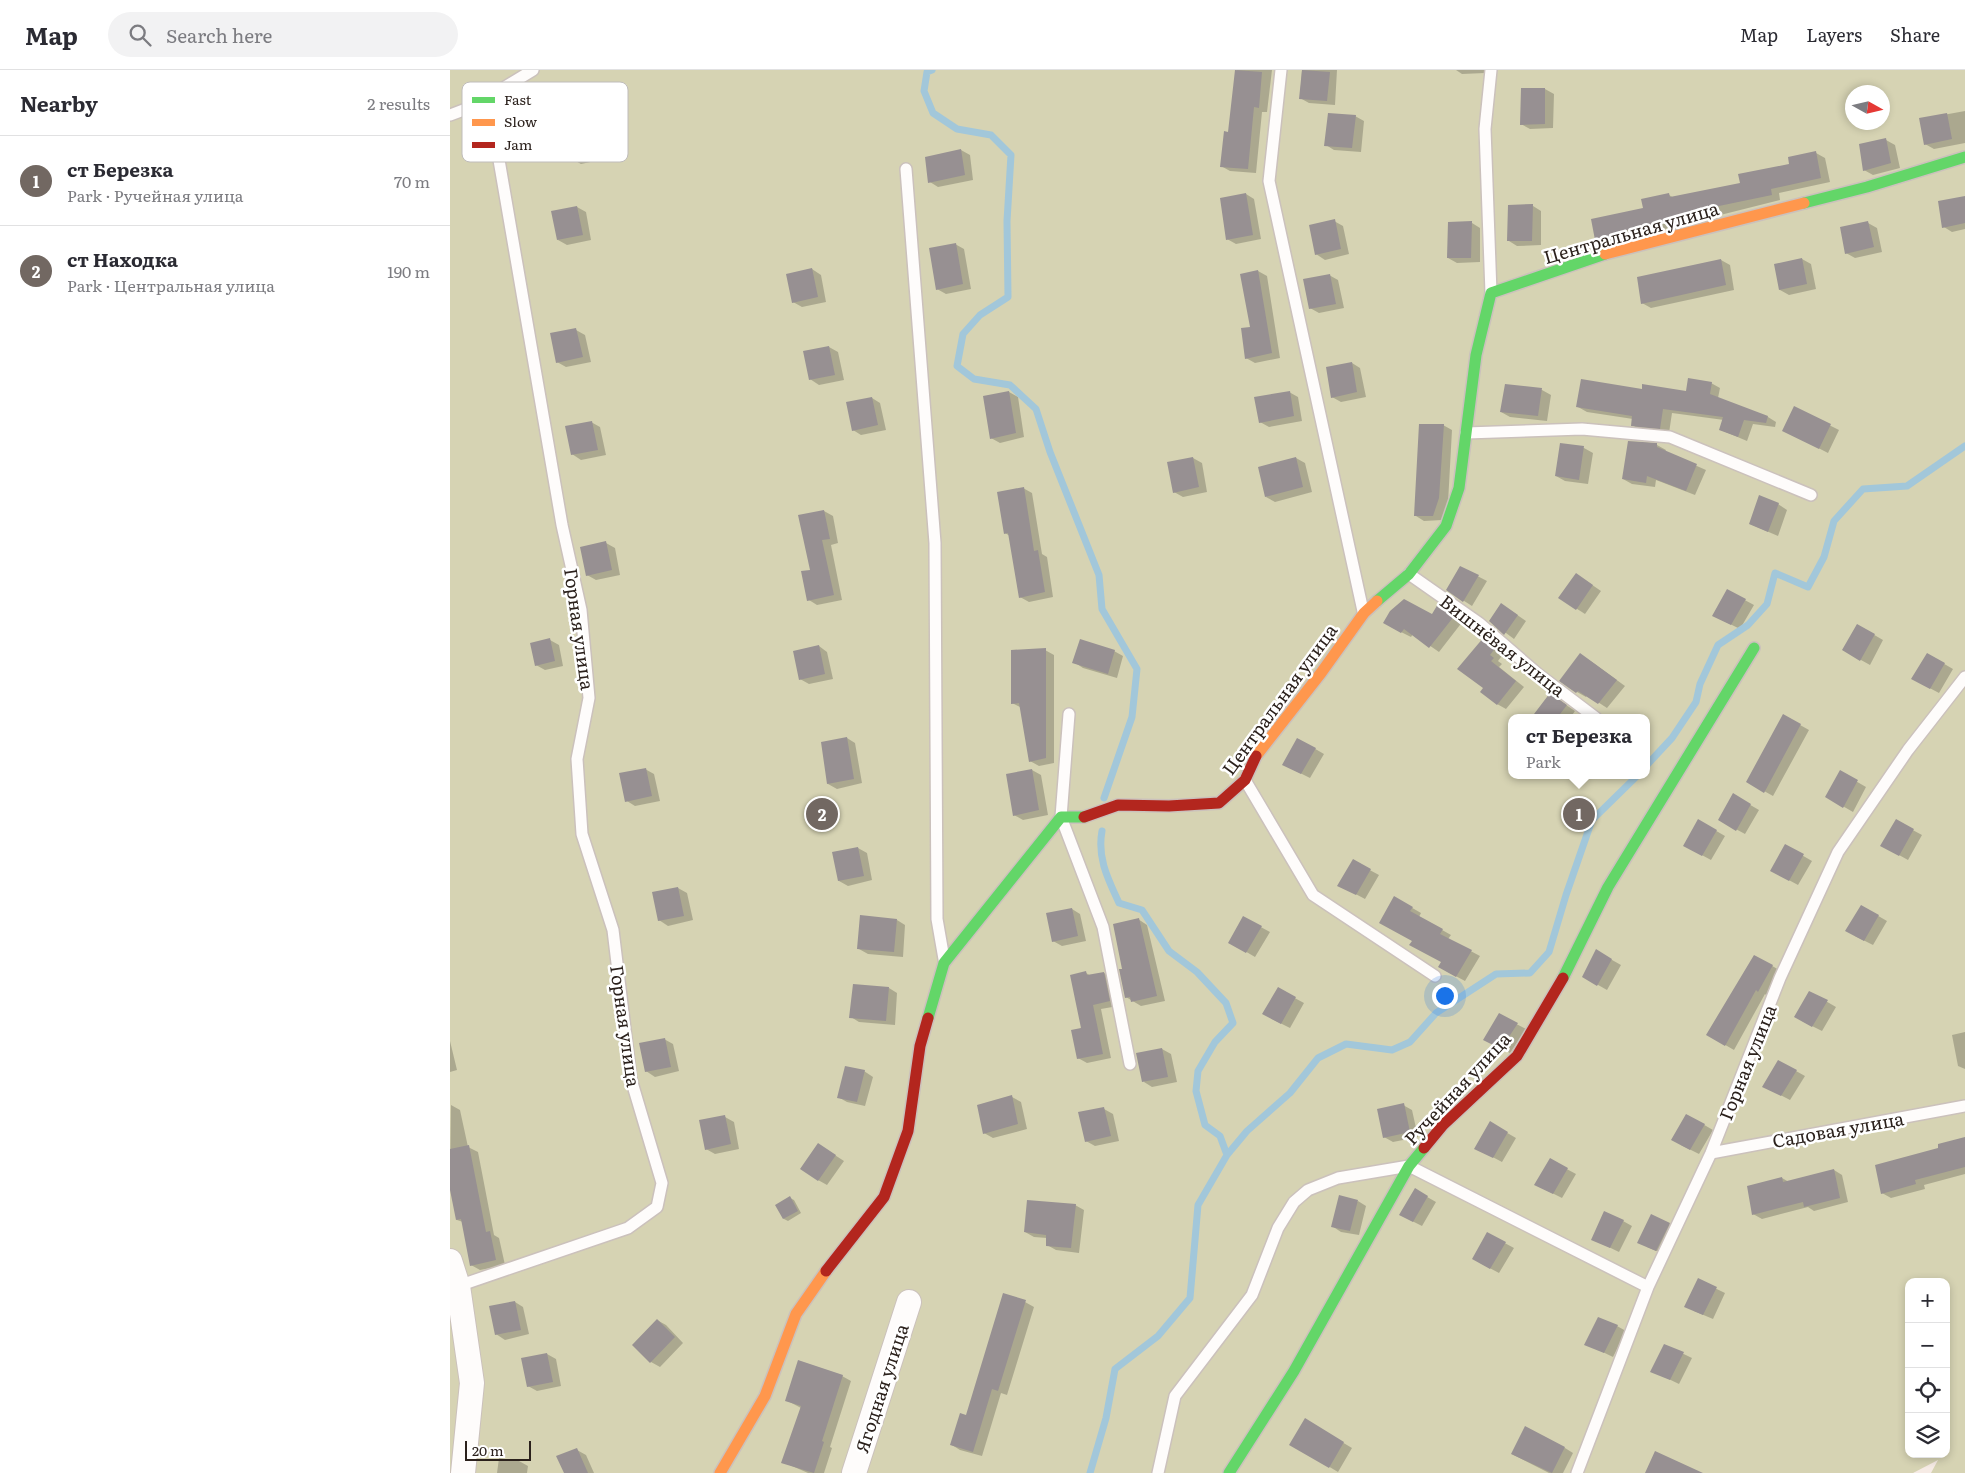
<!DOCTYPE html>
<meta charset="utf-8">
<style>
:root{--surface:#fff;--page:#f2f2f3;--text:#2b2b33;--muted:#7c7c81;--line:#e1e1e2;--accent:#726862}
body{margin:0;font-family:Literata,serif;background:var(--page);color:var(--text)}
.controls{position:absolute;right:15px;bottom:15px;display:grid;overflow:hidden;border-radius:10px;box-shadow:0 2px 8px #0003}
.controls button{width:45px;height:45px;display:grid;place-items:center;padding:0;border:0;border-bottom:1px solid var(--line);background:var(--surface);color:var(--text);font:25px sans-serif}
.compass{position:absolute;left:1395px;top:15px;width:45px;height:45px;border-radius:50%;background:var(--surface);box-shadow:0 2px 8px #0003;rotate:98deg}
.scale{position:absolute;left:15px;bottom:12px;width:66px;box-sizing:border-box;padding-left:5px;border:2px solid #2b211c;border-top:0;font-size:14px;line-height:18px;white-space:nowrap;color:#2b211c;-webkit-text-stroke:4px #fff;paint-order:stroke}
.you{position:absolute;left:994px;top:925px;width:18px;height:18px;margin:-12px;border:4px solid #fff;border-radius:50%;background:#1a73e8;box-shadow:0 0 0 8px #1a73e833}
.badge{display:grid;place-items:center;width:32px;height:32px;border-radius:50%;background:var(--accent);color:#fff;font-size:16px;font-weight:700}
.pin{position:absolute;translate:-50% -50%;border:2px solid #fff;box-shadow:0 1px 5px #0006}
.popup{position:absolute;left:1058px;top:644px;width:142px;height:65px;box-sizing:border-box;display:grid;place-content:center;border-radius:10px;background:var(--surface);filter:drop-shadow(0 1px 4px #0005);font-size:16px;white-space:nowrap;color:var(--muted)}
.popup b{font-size:19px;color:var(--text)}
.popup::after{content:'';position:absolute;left:50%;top:100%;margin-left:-10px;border:10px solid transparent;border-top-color:var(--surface)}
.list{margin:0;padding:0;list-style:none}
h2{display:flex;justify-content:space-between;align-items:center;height:65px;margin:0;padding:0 20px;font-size:21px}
h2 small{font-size:16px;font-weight:400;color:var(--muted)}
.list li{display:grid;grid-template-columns:32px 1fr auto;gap:15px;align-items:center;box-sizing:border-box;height:90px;padding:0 20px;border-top:1px solid var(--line)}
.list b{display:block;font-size:19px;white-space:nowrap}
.list p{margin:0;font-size:16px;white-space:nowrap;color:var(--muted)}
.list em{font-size:16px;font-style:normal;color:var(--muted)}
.icon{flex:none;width:28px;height:28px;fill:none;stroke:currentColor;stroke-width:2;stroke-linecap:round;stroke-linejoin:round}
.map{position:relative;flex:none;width:1515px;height:1403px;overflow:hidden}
header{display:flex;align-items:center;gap:30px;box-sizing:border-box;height:70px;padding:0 25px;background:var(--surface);border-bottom:1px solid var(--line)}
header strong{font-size:24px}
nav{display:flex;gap:28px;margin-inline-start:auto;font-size:18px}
.search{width:350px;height:45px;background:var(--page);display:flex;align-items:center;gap:12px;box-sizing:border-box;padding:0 18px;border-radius:28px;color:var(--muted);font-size:19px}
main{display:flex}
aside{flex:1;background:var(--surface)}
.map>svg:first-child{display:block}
</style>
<header>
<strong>Map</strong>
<div class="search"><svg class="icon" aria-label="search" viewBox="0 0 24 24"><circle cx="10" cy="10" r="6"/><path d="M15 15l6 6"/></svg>Search here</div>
<nav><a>Map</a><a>Layers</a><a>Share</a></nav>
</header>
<main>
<aside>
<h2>Nearby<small>2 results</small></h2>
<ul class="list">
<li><span class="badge">1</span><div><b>ст Березка</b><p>Park · Ручейная улица</p></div><em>70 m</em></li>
<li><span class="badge">2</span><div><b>ст Находка</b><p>Park · Центральная улица</p></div><em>190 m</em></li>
</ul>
</aside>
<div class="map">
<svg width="1515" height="1403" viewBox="0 0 1515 1403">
<rect width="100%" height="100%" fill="#f6ebe5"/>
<path fill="#d6d3b3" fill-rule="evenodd" d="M0,0H1515V1403H1481L1488,1390L1463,1403H0ZM1402,22H1432V52H1402ZM1062,648H1196V705H1062ZM1459,1212H1496V1384H1459Z"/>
<path fill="#0003" d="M787,0H822L817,42H812L806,103L780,101L771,96L779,63Z
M852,0H887L885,35L859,33L850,28Z
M1006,0H1035V3L1012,4Z
M1095,19L1104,24L1103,58L1080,59L1071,54Z
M1515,41V73L1484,79L1475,74L1471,49Z
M905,46L914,51L911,82L884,80L876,75Z
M141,56L150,62L155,89L131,94L122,89Z
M1436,70L1445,75L1450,98L1423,105L1414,100Z
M511,80L520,85L523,110L488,117L480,112Z
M1366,83L1375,88L1380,112L1329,123L1330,130L1155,174L1146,169L1219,125L1224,128L1291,114L1341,95Z
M796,124L804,129L811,169L786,174L777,169Z
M1515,127V159L1502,162L1494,157Z
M1083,136L1091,141V175L1067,176L1059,171Z
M127,137L136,142L141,170L117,175L108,170Z
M884,151L893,156L899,184L875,190L866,184Z
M1022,153L1030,158V192L1007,193L998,188Z
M1418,153L1427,158L1432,182L1405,188L1396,183Z
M505,174L514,179L521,219L496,224L487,219Z
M1352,189L1361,194L1366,219L1339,225L1330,220L1326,195Z
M1271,190L1280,195L1284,220L1201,238L1192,233Z
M362,199L371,205L376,232L352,237L343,232Z
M808,201L817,206L830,288L805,293L796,288Z
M879,205L888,210L894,238L869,243L860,238Z
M126,260L135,265L141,292L116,297L107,292Z
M379,277L388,282L394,310L369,315L360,309Z
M902,293L910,298L916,327L891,332L882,327Z
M1261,313L1270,318L1268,328L1318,347L1326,352L1325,357L1303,354L1297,371L1271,360L1274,350L1222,343L1219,363L1191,360L1182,355L1183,349L1137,342L1128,337L1193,320L1237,322Z
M1056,316L1092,320L1101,325L1097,351L1060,347L1051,342Z
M559,322L568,327L574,367L550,373L541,368Z
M839,322L848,327L852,351L819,357L810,352Z
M422,328L430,333L436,360L411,365L403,360Z
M1345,338L1389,360L1378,383L1343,365Z
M141,352L150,357L156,385L131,390L122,384Z
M993,355L1002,360L998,433L992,450L974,451L966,446Z
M1112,374L1134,378L1143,383L1138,414L1115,411L1106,406Z
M1207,375L1216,380L1215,382L1256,400L1245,425L1206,410L1205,417L1182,414L1173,409Z
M743,388L752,393L757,422L733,427L724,422Z
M846,388L855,393L862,422L825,432L816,427Z
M573,418L582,423L592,484L597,487L603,527L579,532L570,527L560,466L555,463Z
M1328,434L1337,440L1328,466L1300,454Z
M374,441L383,446L388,473L381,475L392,530L367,535L359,530L361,501Z
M156,473L165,478L170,505L146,510L137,505Z
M1010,497L1037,511L1022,536L997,520Z
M1135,510L1151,521L1135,544L1110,528Z
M1278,521L1304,535L1290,559L1272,550Z
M997,540L1013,551L989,582L963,564L961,567L943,558Z
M1060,540L1076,551L1064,569L1040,551Z
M1407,555L1433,570L1420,595L1393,580Z
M1034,569L1054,583L1048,591L1052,594L1049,597L1074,617L1056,639L1047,634Z
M100,570L109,575L113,596L95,600L86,595Z
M369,576L377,582L383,609L359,614L350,609Z
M595,580L604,585V693L589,696L580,691L572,638L562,633Z
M664,581L673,586L667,608L633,598L624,592Z
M1477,584L1503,599L1489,623L1472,614Z
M1139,590L1175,616L1157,638L1137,625L1136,627L1127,622L1111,610Z
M1100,624L1125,641L1120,648H1082Z
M1334,646L1359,660L1323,726L1298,712Z
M397,668L405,673L412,713L387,719L378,714Z
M848,669L874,684L860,708L842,699Z
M195,699L204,704L210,731L185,736L177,731Z
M582,700L591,705L598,745L573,750L564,745L558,705Z
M1390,702L1416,717L1403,742L1377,727Z
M1129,705H1137L1135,709Z
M1283,725L1309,740L1295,764L1269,750Z
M1249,751L1275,766L1261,790L1235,776Z
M1446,751L1472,765L1458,790L1440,780Z
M1336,776L1362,791L1348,815L1322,801Z
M408,778L417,783L422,810L398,816L389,811Z
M903,791L929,805L915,829L898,820Z
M228,818L237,823L243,850L218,856L209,850Z
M945,828L971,843L969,847L1001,865L998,869L1030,886L1015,911L998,902L992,892L963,870Z
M1411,836L1437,851L1423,875L1405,866Z
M622,839L630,844L636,871L612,876L603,871Z
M794,848L820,862L805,887L788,877Z
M688,849L697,855L715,931L691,936L676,927L673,900Z
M447,850L455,855L453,887L418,884L409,879Z
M1146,881L1171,895L1157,920L1134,907Z
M1305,886L1331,901L1317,926L1315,924L1284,980L1258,965Z
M636,903L641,906L654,903L663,908L668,936L651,939L661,988L637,993L628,988Z
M439,918L447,923L445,955L409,952L401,947Z
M828,919L854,933L840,958L822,949Z
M1360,922L1386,937L1372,961L1354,952Z
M1049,945L1076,959L1060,983L1035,970Z
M1515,962V999L1508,996L1502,965Z
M214,969L223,974L229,1001L205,1007L196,1001Z
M0,971L7,1000L0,1002Z
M712,979L721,984L727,1012L702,1017L694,1012Z
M414,1001L423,1007L415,1036L397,1032L388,1027Z
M1346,1001L1355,1006L1340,1030L1323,1021Z
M562,1027L571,1032L577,1059L543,1068L534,1063Z
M1,1035L10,1040L18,1077L28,1082L44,1165L49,1168L55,1195L30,1200L21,1195L13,1152L7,1150L0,1110Z
M953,1035L962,1040L968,1067L943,1072L934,1067Z
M654,1039L663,1044L669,1071L645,1076L636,1071Z
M1237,1045L1263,1060L1249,1084L1231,1075Z
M275,1047L284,1052L289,1079L265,1084L256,1079Z
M1040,1053L1066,1068L1052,1092L1035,1083Z
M1515,1069V1104L1474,1115L1475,1119L1441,1128L1432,1123L1490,1079Z
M377,1080L394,1091L377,1115L368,1110Z
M1100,1090L1126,1104L1112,1128L1094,1119Z
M1384,1100L1392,1105L1398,1132L1364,1141L1358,1137L1312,1149L1303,1144L1332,1108L1339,1112Z
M965,1120L986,1132L972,1156L960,1150Z
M340,1128L344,1130L351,1143L338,1151L334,1149L327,1135Z
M908,1131L916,1136L909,1165L891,1162L882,1156Z
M625,1135L634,1140L629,1183L606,1180L597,1175V1168L584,1167L575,1162Z
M1173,1151L1182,1156L1169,1182L1142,1169Z
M1219,1154L1228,1159L1216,1185L1197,1177Z
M1038,1164L1064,1178L1049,1203L1032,1194Z
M1248,1210L1275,1223L1263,1249L1244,1241Z
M65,1232L73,1237L79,1264L55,1270L46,1264Z
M575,1232L584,1237L557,1325L551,1323L532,1386L510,1380L502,1375Z
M207,1250L216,1255L233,1273L210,1297L201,1292L184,1275Z
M1167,1256L1176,1261L1163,1287L1136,1274Z
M1215,1275L1242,1288L1229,1314L1202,1301Z
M97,1284L106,1289L111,1316L87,1321L78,1316Z
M392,1306L401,1311L380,1377L382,1378L374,1403H358L333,1392L351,1338L336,1330Z
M855,1350L902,1378L888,1402L841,1374Z
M1115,1378L1123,1383L1113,1403H1099L1062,1384Z
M127,1380L136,1385L144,1403H115Z
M49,1388L69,1391L78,1396L77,1403H47Z"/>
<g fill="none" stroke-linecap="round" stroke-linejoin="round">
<path stroke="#a2c7da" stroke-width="7" d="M482,0L477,2L474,21L483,43L507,59L541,65L561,85L557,151L558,227L530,245L513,264L507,296L524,309L560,315L586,339L600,382L649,505L652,539L687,599L682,647L654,728
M1196,696L1222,668L1246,632L1250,614L1268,575L1298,555L1317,534L1325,503L1358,517L1374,487L1384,451L1413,419L1457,416L1515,376
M777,1085L797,1061L840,1023L868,988L896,974L942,980L960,972L986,943L1046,904L1080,903L1099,882L1116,825L1142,750L1188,705
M640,1403L656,1348L665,1299L708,1266L740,1228L748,1135L777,1085L770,1066L755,1055L746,1021L748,1001L765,972L783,953L776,933L747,902L719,881L692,840L669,833C658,809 647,788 652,761"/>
</g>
<path fill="#979092" d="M785,0L812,2L809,38L804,37L798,99L770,97L774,61L778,62Z
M852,0L880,2L877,31L849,29Z
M1071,18H1095V54L1070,55Z
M878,43L906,45L902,78L874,76Z
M1497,43L1502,69L1474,75L1469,48Z
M141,55L147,84L121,90L115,60Z
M1436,68L1441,93L1413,101L1409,74Z
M511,79L515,105L478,113L475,87Z
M1366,81L1371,108L1321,119L1322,125L1264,137L1265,140L1173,161V163L1145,170L1141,149L1193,138L1191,129L1219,123L1220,127L1290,113L1288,104L1339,94L1338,87Z
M796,123L803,165L776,170L770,128Z
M1515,126V153L1492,158L1488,131Z
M1083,134L1082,171H1057L1058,135Z
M127,136L133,165L107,170L101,141Z
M885,149L891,179L865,185L859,155Z
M1022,151L1021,188H997L998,152Z
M1418,151L1424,177L1395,184L1390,157Z
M506,173L513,214L486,220L479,178Z
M1352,188L1357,214L1329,220L1324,194Z
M1271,189L1276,215L1191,234L1187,207Z
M362,198L368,227L342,233L336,204Z
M808,200L822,283L795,289L791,258L800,257L790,204Z
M880,204L886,234L859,239L853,209Z
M126,258L133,287L106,293L100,263Z
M379,276L385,305L359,310L353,281Z
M902,292L907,322L881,328L876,297Z
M1238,308L1262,312L1260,324L1318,346L1316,353L1294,350L1288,367L1269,360L1273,347L1213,339L1210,359L1181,356L1182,346L1126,337L1131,309L1192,319V314L1236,321Z
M1055,314L1092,318L1088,346L1050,342Z
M559,321L566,363L540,369L533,326Z
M840,321L844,346L809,353L804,327Z
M422,327L428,355L402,361L396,332Z
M1344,336L1381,354L1369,379L1332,361Z
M142,351L148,380L121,385L115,356Z
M969,354H994L989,428L983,446H964Z
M1178,371L1207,373V377L1247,394L1236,421L1197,406L1196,413L1172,409Z
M1110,373L1134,376L1129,410L1105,406Z
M743,387L749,417L723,423L717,392Z
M846,387L853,417L815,427L808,397Z
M574,417L584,481L588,480L595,522L569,528L558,463L554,464L547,422Z
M1309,425L1329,433L1318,462L1299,454Z
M374,440L380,469L372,470L384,525L357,531L351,501L360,500L348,445Z
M156,471L162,500L136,506L130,477Z
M1010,496L1029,505L1013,532L996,520Z
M1126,503L1143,515L1126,540L1108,528Z
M1277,519L1296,529L1281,555L1262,546Z
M954,529L982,544L988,534L1005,545L979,578L954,559L951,563L933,553L940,541Z
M1051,533L1068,545L1054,565L1039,551Z
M1407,554L1425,564L1410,591L1392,580Z
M1034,567L1046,577L1040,585L1044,588L1041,591L1066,611L1047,635L1030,622L1033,618L1007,599Z
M100,568L105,591L85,596L80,573Z
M630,569L665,580L658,604L622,593Z
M369,575L375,604L349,610L343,581Z
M596,578V688L579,692L569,633L561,634V580Z
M1130,583L1167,610L1148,634L1128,621L1126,623L1109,611Z
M1477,583L1495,593L1480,619L1461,609Z
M1100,623L1117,635L1107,648H1081Z
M1333,644L1351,654L1314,723L1296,712Z
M397,667L404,709L377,714L371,672Z
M847,668L866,678L851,704L832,695Z
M196,698L202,726L175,732L169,703Z
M582,699L589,740L563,746L556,704Z
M1390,700L1408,710L1393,738L1375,727Z
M1283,723L1301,734L1286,761L1268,750Z
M1248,749L1267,760L1252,786L1233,776Z
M1446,749L1464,759L1449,786L1430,776Z
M1335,774L1354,784L1339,811L1320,801Z
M408,777L414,806L388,811L382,782Z
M903,789L921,799L906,825L887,816Z
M228,817L234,846L208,851L202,822Z
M944,826L963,837L960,841L993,859L990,864L1022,880L1006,907L988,897L991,892L959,875L962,871L929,853Z
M1411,835L1429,845L1414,871L1395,861Z
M622,838L628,866L602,872L596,843Z
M410,845L447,849L444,882L407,879Z
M793,846L812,856L796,883L778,873Z
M689,848L707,926L681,932L680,927L675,928L669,899H672L663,854Z
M1146,879L1162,889L1147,916L1132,907Z
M1304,885L1323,895L1308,922L1306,920L1275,976L1256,965Z
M636,901L637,905L654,902L660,931L643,935L653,984L627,989L621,960L631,958L620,905Z
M403,914L439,917L436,951L399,948Z
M828,917L846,927L831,954L812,944Z
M1359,921L1378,930L1362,957L1344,947Z
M1049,943L1068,953L1051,979L1033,970Z
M215,968L221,997L195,1002L189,973Z
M712,978L718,1007L692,1012L686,983Z
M1328,990L1347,1000L1331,1026L1312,1017Z
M395,996L415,1000L407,1032L387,1028Z
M562,1025L568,1054L533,1064L527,1035Z
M954,1033L960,1062L933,1068L927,1039Z
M654,1037L661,1066L635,1072L628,1042Z
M1236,1044L1255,1054L1240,1080L1221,1070Z
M275,1045L281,1074L255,1080L249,1050Z
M1040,1051L1058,1062L1043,1088L1024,1079Z
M1515,1067V1097L1465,1110L1466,1114L1431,1124L1425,1095L1488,1078V1074Z
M368,1073L386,1085L368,1111L350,1099Z
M19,1075L36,1162L40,1161L46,1190L20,1196L11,1149L6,1150L0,1120V1079Z
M1100,1088L1118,1098L1103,1124L1084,1115Z
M1384,1099L1390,1128L1354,1137L1353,1132L1302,1145L1297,1116L1332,1107L1333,1112Z
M965,1118L978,1126L963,1152L949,1145Z
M889,1125L908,1130L900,1161L881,1157Z
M340,1126L348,1141L333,1149L325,1135Z
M577,1130L626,1134L621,1178L596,1176V1165L574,1162Z
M1154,1141L1174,1150L1160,1178L1141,1170Z
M1201,1144L1220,1153L1206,1181L1187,1173Z
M1037,1162L1056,1172L1040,1199L1022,1189Z
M1248,1208L1267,1217L1253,1245L1234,1237Z
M553,1223L576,1230L548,1321L542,1319L523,1382L500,1375L510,1343L516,1345Z
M65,1231L71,1260L45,1265L39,1236Z
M1148,1247L1168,1255L1154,1283L1134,1275Z
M207,1249L225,1267L200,1293L182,1275Z
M1214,1274L1234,1282L1220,1310L1200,1302Z
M97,1283L103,1312L77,1317L71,1288Z
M348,1290L393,1305L372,1371L374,1372L364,1403L331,1393L351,1336L335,1331Z
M855,1348L894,1372L879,1398L839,1375Z
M1075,1356L1115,1377L1102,1403L1061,1384Z
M127,1378L138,1403H114L106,1386Z
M1205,1381L1253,1403H1195Z"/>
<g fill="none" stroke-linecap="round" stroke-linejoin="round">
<defs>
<path id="lane" d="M831,0L819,111L913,541
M0,45L24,36L83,0
M456,99L485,473L487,849L494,889
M1041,223L1035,59L1041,0
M1016,363L1132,359L1220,367L1361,425
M959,504L1029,553L1088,604L1146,648
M619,644L611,747L653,857L680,994
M795,710L863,825L985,906
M1261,1083L1515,1036
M8,1216L178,1158L207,1137L212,1113L181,1009L163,860L132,764L127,689L139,628L131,540L112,455L49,90L24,36
M708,1403L725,1326L802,1225L828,1158L844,1132L858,1120L888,1108L959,1096L1198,1217
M1127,1403L1198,1217L1261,1083L1330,908L1388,782L1458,680L1515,607"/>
<path id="street" d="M0,1191L8,1216L22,1313L13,1403
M404,1403L459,1232"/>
<path id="fast" d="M1354,133L1417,117L1515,87
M927,531L959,504L996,456L1009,418L1026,285L1041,223L1155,184
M1113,908L1158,817L1304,578
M478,948L494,893L611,747H634
M779,1403L844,1301L959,1096L974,1078"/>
<path id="slow" d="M1155,184L1354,133
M806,686L871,603L914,543L927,531
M270,1403L315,1326L346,1244L376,1201"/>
<path id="jam" d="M634,747L668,735L719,736L769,733L795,710L806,686
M974,1078L993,1055L1067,986L1113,908
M376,1201L434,1127L458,1061L470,976L478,948"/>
</defs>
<use href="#lane" stroke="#cbc1bc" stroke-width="14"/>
<use href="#street" stroke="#cbc1bc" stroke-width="26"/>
<use href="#fast" stroke="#cbc1bc" stroke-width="14"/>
<use href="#slow" stroke="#cbc1bc" stroke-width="14"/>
<use href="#jam" stroke="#cbc1bc" stroke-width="14"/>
<use href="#lane" stroke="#fefcfb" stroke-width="11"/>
<use href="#street" stroke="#fefcfb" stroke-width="24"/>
<use href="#fast" stroke="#63d668" stroke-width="11"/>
<use href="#slow" stroke="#ff974d" stroke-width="11"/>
<use href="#jam" stroke="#b3261e" stroke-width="11"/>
</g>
<g text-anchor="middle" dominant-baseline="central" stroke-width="5" stroke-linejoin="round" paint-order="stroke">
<g font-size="18" fill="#2b211c" stroke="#fff">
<text transform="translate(1181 162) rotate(-16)">Центральная улица</text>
<text transform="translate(130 559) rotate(82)">Горная улица</text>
<text transform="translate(1053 575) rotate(38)">Вишнёвая улица</text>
<text transform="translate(829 629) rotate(-54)">Центральная улица</text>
<text transform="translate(176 956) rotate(82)">Горная улица</text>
<text transform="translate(1297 992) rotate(-68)">Горная улица</text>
<text transform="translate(1007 1018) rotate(-47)">Ручейная улица</text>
<text transform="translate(1388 1059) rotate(-10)">Садовая улица</text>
<text transform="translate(431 1318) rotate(-72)">Ягодная улица</text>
</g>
</g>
<rect x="12" y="12" width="166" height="80" rx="8" fill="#fff" stroke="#bfbcbb" stroke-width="1"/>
<rect x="22" y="27" width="23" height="6" fill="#63d668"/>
<rect x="22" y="49" width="23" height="7" fill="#ff974d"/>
<rect x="22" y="72" width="23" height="6" fill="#b3261e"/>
<g font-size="14" fill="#2b211c">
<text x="54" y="35">Fast</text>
<text x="54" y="57">Slow</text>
<text x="54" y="80">Jam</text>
</g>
</svg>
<div class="controls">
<button>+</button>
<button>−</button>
<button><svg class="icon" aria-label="locate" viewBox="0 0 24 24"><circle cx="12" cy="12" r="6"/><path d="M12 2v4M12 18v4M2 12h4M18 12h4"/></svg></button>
<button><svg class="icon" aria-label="layers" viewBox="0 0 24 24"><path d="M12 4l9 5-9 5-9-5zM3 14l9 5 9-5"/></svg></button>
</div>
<svg class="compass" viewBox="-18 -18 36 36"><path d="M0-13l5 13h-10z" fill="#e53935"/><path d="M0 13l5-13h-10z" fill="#7c7c81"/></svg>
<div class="scale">20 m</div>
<div class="you"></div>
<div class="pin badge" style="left:1129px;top:744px">1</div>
<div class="popup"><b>ст Березка</b>Park</div>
<div class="pin badge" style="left:372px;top:744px">2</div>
</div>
</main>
